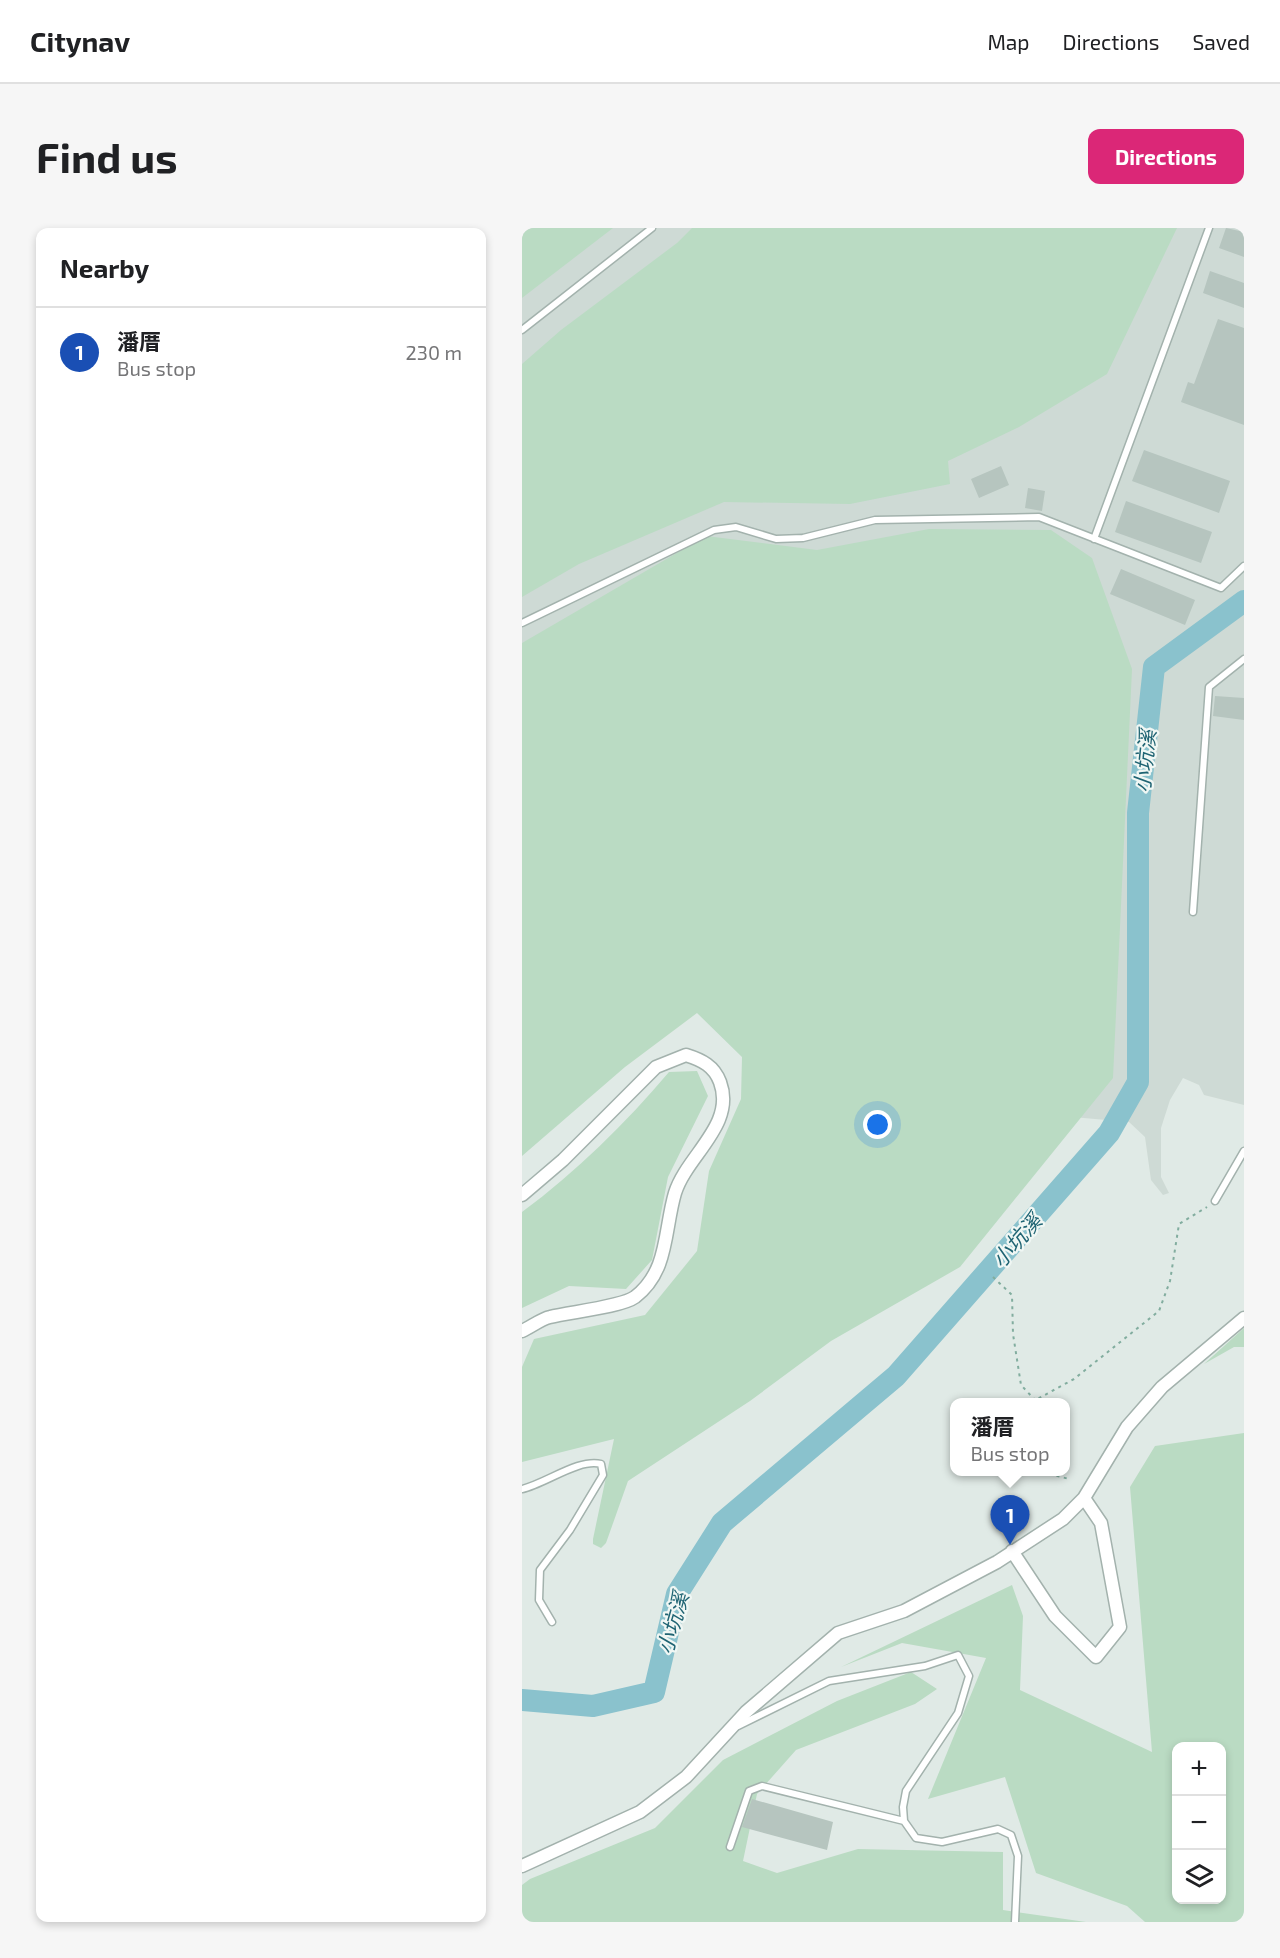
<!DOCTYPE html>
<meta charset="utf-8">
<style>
:root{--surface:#fff;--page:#f6f6f6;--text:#202124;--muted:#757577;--line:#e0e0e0;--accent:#db2777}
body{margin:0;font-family:"Exo 2","Noto Sans TC",sans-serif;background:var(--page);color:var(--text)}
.controls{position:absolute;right:18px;bottom:18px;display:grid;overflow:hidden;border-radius:12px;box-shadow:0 3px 9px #0003}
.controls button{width:54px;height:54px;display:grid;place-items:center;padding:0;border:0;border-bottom:2px solid var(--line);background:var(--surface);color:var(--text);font:30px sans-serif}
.you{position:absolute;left:356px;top:897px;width:21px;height:21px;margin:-15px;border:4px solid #fff;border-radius:50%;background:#1a73e8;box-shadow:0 0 0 9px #1a73e833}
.badge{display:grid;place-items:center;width:39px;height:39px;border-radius:50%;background:var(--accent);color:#fff;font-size:20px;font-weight:700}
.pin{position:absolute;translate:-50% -50px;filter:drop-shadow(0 2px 3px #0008)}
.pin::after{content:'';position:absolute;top:32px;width:21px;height:18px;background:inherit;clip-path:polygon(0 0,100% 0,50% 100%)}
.popup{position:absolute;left:428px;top:1170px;width:120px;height:78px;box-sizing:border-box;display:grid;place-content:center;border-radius:12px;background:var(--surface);filter:drop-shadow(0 2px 4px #0005);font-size:20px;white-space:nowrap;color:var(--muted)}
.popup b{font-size:22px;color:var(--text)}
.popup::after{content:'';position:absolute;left:50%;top:100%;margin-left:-12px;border:12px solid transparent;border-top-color:var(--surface)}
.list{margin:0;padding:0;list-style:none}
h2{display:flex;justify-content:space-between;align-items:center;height:78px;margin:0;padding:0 24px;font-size:26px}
h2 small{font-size:20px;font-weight:400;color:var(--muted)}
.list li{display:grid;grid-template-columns:39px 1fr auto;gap:18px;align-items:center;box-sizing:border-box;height:90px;padding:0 24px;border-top:2px solid var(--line)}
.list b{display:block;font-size:22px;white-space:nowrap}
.list p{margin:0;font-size:20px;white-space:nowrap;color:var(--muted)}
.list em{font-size:20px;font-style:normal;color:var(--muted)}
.icon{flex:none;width:33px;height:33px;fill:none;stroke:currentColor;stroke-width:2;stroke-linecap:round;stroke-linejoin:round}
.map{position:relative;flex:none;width:722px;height:1694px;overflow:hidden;border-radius:12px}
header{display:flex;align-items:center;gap:36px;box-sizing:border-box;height:84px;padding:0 30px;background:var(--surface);border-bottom:2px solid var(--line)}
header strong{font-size:28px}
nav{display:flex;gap:33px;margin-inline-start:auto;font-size:21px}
.intro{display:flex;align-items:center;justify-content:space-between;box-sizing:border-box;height:144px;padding:0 36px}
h1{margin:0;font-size:42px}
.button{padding:15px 27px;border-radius:12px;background:var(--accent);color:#fff;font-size:21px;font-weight:700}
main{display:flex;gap:36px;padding:0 36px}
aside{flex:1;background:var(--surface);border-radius:12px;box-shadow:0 3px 9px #0003}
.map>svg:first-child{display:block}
</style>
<header>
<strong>Citynav</strong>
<nav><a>Map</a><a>Directions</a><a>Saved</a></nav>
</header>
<div class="intro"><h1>Find us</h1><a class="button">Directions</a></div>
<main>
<aside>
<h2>Nearby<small></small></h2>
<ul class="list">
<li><span class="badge" style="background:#1a4fb4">1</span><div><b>潘厝</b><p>Bus stop</p></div><em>230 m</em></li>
</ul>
</aside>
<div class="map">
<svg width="722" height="1694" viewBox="0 0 722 1694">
<rect width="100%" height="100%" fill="#e0eae6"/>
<path fill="#cedad5" d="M0,0H722V877L682,867L677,857L661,850L648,872L639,900V949L647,965L641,967L629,952L623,909L607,894L291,866L167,749L0,863Z"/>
<path fill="#badbc3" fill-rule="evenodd" d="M0,0H91L0,70Z
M170,0H655L585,146L497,199L426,233L428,256L328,276L202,274L57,336L0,369V136L39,102L155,15Z
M407,301L529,302L570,330L610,441L591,850L438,1039L309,1113L228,1173L106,1253L84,1315L79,1320L71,1316V1311L92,1211L0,1234V1139L12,1111L123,1087L175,1023L187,943L219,871L220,829L175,785L103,839L0,928V415L184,308L295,322Z
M175,843L186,868L146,949L130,1032L104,1061L47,1058L0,1080V984C54,944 103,896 147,844Z
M722,1100V1119H712L682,1136Z
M722,1205V1694H623L605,1678L514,1645L483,1549L406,1571L464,1430L380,1415L319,1439L490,1357L501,1388L498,1462L630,1524L608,1259L633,1218ZM654,1518H700V1672H654Z
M389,1444L415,1461L393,1476L274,1522L235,1566L221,1633L255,1645L336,1621L481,1624V1682L564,1694H0V1657L8,1651L133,1600L201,1532L315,1473Z"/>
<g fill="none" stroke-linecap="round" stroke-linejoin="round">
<path stroke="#8ac2cd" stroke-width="22" d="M0,1472L71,1478L132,1464L155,1366L200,1295L374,1148L587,905L616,854V585L632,439L722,373"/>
</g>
<path fill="#b6c5bf" d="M704,0L722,4V29L697,20Z
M688,43L722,55V80L681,65Z
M696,91L722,100V197L659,174L666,154L672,156Z
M622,222L708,253L697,285L610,253Z
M479,238L487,257L457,270L449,251Z
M506,260L523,263L520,283L503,280Z
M604,273L690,304L679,335L593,304Z
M599,341L673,372L663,397L588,366Z
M693,468L722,470V492L691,488Z
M230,1571L311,1594L305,1622L220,1599Z"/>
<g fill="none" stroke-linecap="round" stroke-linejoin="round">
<defs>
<path id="lane" d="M0,102L130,0
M572,311L687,0
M0,395L192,302L214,299L254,311L281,310L353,292L517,289L699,360L722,338
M671,684L687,459L722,431
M693,973L722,923
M0,1261C23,1256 57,1230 79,1236L81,1247L48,1302L18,1342L17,1372L30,1394
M216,1498L307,1453L403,1438L436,1427L447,1448L436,1485L384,1563L381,1579L382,1593L394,1610L420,1614L476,1601L489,1607L496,1628L493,1694
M208,1619L227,1563L240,1558L382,1593"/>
<path id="street" d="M0,967L41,932L134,839L164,827C180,832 192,838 198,854C214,897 165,927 153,965C142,1002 147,1043 113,1069C99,1079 48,1084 28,1089C19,1091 9,1099 0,1103
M490,1323L533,1388L574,1429L598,1399L579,1295L562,1270
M0,1638L118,1584L164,1549L224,1484L316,1405L382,1383L475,1334L541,1291L562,1270L605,1199L640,1159L722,1090"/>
</defs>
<use href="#lane" stroke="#a3b2ad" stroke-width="9"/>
<use href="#street" stroke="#a3b2ad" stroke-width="15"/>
<path stroke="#82ad9f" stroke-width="2" stroke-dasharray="3 4.5" stroke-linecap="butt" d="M471,1049L490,1067L491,1106L499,1157L513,1172
M510,1174L552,1151L637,1083L648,1053L657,996L685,979
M520,1244L547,1251"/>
<use href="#lane" stroke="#fff" stroke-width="6"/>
<use href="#street" stroke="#fff" stroke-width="12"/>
</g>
<g text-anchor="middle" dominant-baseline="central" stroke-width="4.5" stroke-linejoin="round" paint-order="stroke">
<g font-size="21" font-style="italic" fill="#1f6473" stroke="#f0f7f4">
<text transform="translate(622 533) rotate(-84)">小坑溪</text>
<text transform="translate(494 1012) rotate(-49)">小坑溪</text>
<text transform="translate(150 1395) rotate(-74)">小坑溪</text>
</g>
</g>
</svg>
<div class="controls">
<button>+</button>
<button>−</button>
<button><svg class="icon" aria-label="layers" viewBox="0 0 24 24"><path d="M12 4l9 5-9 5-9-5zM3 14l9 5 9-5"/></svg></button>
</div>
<div class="you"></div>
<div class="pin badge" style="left:488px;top:1317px;background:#1a4fb4">1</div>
<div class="popup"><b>潘厝</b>Bus stop</div>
</div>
</main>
